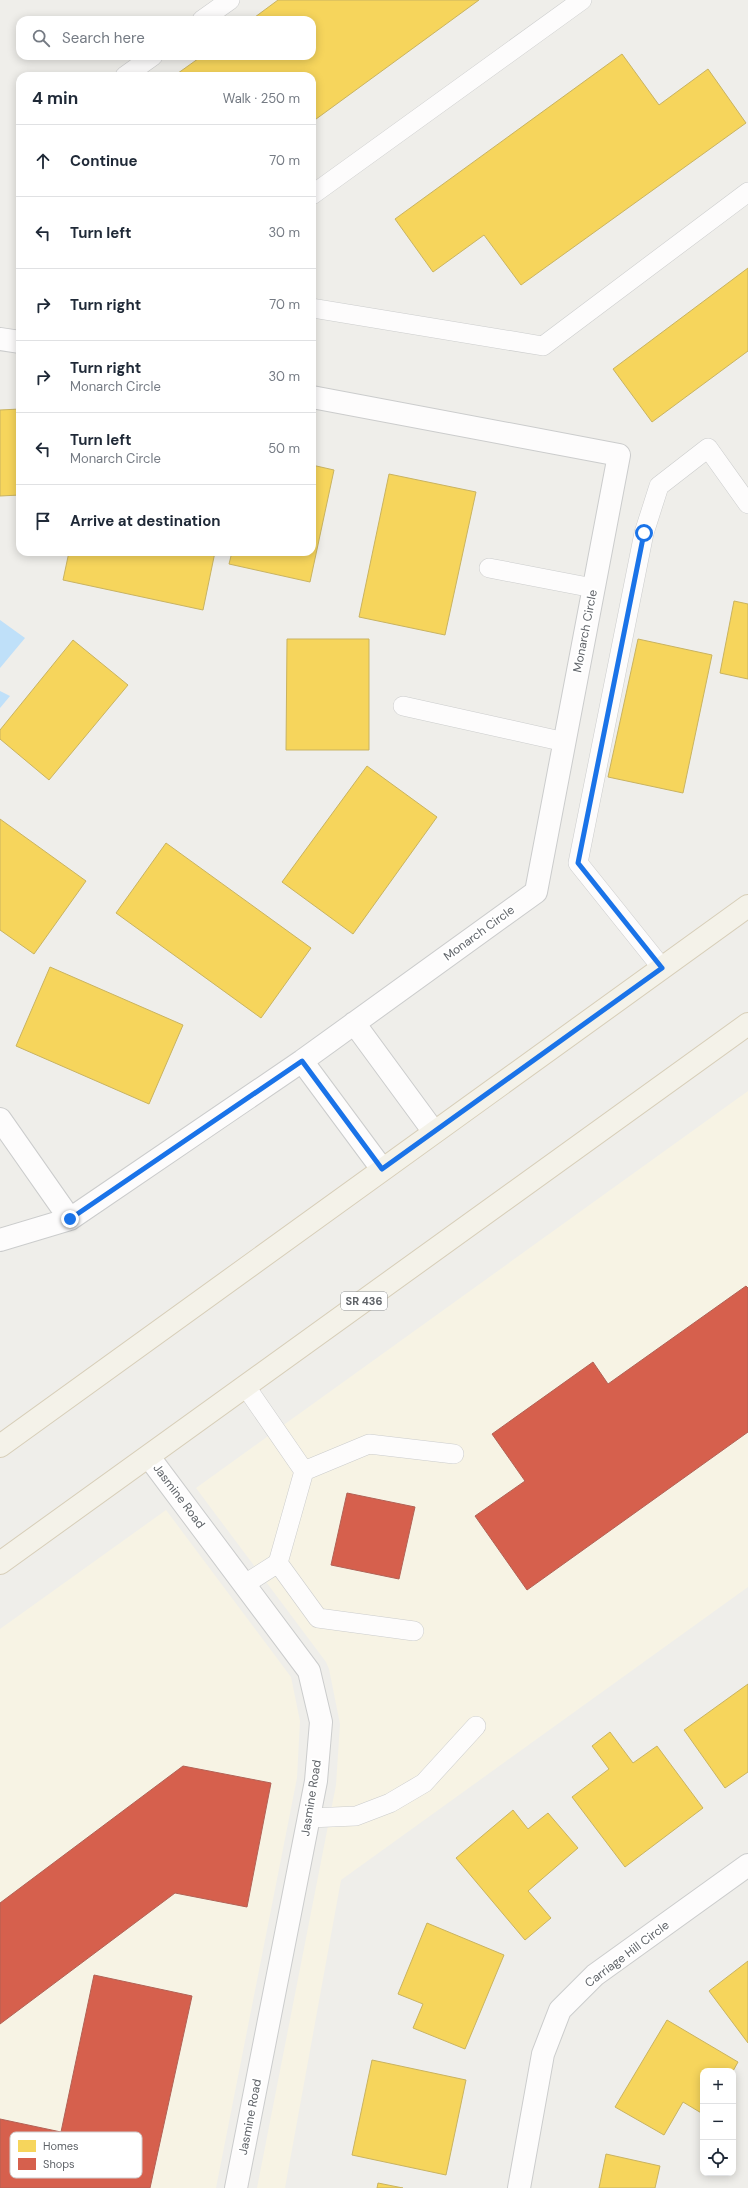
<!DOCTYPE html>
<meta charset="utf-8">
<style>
:root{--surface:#fff;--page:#f6f6f7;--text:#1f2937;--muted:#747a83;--line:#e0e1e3}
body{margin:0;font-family:"DM Sans",sans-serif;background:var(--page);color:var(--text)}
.controls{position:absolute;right:12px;bottom:12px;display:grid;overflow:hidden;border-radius:8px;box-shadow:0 2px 10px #0003}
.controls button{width:36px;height:36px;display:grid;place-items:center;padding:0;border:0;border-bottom:1px solid var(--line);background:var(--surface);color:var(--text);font:20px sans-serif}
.stop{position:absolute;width:12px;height:12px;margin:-9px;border:3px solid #1a73e8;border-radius:50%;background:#fff}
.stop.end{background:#1a73e8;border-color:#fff;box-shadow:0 1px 4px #0008}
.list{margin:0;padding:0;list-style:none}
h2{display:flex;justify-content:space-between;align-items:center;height:52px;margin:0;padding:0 16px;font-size:17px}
h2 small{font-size:13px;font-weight:400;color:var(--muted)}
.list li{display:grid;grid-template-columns:26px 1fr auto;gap:12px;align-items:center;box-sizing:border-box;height:72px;padding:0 16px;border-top:1px solid var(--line)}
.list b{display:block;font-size:15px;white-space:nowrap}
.list p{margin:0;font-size:13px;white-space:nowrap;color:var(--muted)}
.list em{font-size:13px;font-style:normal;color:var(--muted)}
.icon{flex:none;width:22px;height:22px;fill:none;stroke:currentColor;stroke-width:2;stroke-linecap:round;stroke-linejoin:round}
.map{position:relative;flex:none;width:748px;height:2188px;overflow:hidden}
.search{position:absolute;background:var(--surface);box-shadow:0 2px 10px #0003;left:16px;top:16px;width:300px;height:44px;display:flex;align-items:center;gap:10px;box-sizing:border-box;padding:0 14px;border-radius:12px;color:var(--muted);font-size:15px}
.panel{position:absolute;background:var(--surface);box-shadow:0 2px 10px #0003;left:16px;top:72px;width:300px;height:484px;border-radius:12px}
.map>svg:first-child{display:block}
</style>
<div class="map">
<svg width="748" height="2188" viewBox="0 0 748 2188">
<rect width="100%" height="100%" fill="#efeeea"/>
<path fill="#f7f3e4" d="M748,1091V1587L341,1880L285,2188H257L336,1785L340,1724L329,1669L326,1662L196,1488Z
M166,1510L291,1677L300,1721L297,1778L216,2188H0V1629Z"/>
<path fill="#bfe0f9" d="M0,620L25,638L0,668Z
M0,691L10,696L0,708Z"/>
<path fill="#f6d55c" stroke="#c9b360" d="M278,0H479L312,122V76H174L202,56H312V20H251Z
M622,54L659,105L708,69L746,123L521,285L484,235L433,272L395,219Z
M748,268V351L652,422L613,369Z
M20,409V495L0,496V410Z
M312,465L334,470L310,582L229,564L232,552H312Z
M389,474L476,492L445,635L359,617Z
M69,552H215L203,610L63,580Z
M734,601L748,604V679L720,673Z
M287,639H369V750H286Z
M638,639L712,655L683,793L608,777Z
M73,640L128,685L49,780L0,739V730Z
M367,766L437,817L353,934L282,882Z
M0,819L86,881L34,954L0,930Z
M166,843L311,948L261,1018L116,913Z
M50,967L183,1025L149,1104L16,1046Z
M748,1684V1772L725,1788L684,1730Z
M610,1732L633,1763L657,1746L703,1808L625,1867L572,1797L609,1769L592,1746Z
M513,1810L528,1829L548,1813L578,1848L528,1891L551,1918L525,1940L456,1858Z
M427,1923L504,1955L465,2049L413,2028L423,2004L398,1994Z
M748,1961V2043L709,1991Z
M667,2020L738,2062L733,2071H703V2114L683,2102L664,2135L615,2107Z
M372,2060L466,2080L446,2175L352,2155Z
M606,2154L660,2166L655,2188H599Z
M378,2183L403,2188H377Z"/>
<path fill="#d6604d" stroke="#b26155" d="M746,1286L748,1288V1432L527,1590L475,1516L525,1481L492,1434L593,1362L608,1384Z
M347,1493L415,1507L399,1579L331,1565Z
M183,1766L271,1783L247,1907L175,1893L0,2024V1903Z
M94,1975L192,1996L150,2188H0V2119L61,2132Z"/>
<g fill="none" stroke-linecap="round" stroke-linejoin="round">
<defs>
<path id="service" d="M202,20L230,0
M125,76L153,56
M312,195L582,0
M312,308L543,346L748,192
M489,568L593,588
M403,706L565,742
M662,968L578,863L644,533L659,486L708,448L748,504
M246,1387L304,1471L369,1444L454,1454
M278,1563L304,1471
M245,1584L278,1563L318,1618L414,1631
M309,1818L356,1816L390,1803L424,1783L476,1726"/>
<path id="minor" d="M0,339L20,342
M354,1023L434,1132
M302,1061L382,1169
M0,1119L70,1219L302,1061L536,892L619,455L312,397
M0,1240L70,1219
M149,1457L309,1671L321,1722L316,1781L236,2188
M519,2188L543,2054L560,2010L595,1975L748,1865"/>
<path id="primary" d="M0,1446L748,906
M0,1563L748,1024"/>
</defs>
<use href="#service" stroke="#cbcccc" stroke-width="20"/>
<use href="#minor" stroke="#cbcccc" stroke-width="24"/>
<use href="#primary" stroke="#d7ceb8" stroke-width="24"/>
<use href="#service" stroke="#fdfcfc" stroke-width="19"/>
<use href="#minor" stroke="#fdfcfc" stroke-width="22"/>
<use href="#primary" stroke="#f4f2e9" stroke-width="22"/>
</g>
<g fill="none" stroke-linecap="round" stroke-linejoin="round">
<path stroke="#1a73e8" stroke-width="5" d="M70,1219L302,1061L382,1169L662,968L578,863L644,533"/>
</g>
<g text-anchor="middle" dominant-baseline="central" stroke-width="4" stroke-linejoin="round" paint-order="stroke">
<rect fill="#fff" stroke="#8f9295" stroke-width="1" x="341" y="1292" width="46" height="18" rx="3"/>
<g font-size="11" font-weight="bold" fill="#5f6368">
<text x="364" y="1301">SR 436</text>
</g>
<g font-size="12" fill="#5f6368" stroke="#fff">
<text transform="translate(585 631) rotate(-79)">Monarch Circle</text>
<text transform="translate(479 933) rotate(-36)">Monarch Circle</text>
<text transform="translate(179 1496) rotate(53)">Jasmine Road</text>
<text transform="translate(311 1798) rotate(-81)">Jasmine Road</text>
<text transform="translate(627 1954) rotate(-37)">Carriage Hill Circle</text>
<text transform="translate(250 2117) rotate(-79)">Jasmine Road</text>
</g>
</g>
<rect x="10" y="2132" width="132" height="46" rx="6" fill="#fff" stroke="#cfd0d2" stroke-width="1"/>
<rect x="18" y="2140" width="18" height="12" fill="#f6d55c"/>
<rect x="18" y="2158" width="18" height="12" fill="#d6604d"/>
<g font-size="11" fill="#5f6368">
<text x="43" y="2150">Homes</text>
<text x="43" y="2168">Shops</text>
</g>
</svg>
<div class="controls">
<button>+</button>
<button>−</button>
<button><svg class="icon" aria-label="locate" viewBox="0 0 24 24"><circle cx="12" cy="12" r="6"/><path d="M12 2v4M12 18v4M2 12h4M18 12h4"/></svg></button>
</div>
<div class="stop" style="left:644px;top:533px"></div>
<div class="stop end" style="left:70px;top:1219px"></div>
<div class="search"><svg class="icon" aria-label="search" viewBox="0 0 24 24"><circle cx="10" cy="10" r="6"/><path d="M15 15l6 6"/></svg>Search here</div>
<section class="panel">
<h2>4 min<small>Walk · 250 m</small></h2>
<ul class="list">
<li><svg class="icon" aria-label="ahead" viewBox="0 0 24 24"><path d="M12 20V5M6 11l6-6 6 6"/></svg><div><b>Continue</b></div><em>70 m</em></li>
<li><svg class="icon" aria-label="left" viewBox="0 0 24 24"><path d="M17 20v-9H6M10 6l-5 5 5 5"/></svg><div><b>Turn left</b></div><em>30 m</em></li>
<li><svg class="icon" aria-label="right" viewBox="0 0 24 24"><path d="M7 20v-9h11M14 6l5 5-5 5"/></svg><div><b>Turn right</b></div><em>70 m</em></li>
<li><svg class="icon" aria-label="right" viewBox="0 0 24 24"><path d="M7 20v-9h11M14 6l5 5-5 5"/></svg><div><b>Turn right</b><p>Monarch Circle</p></div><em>30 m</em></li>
<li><svg class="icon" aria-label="left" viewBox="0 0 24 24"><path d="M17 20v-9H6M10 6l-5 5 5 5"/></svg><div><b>Turn left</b><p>Monarch Circle</p></div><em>50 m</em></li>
<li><svg class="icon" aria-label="arrive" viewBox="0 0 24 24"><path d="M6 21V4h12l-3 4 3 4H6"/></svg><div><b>Arrive at destination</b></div></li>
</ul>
</section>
</div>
